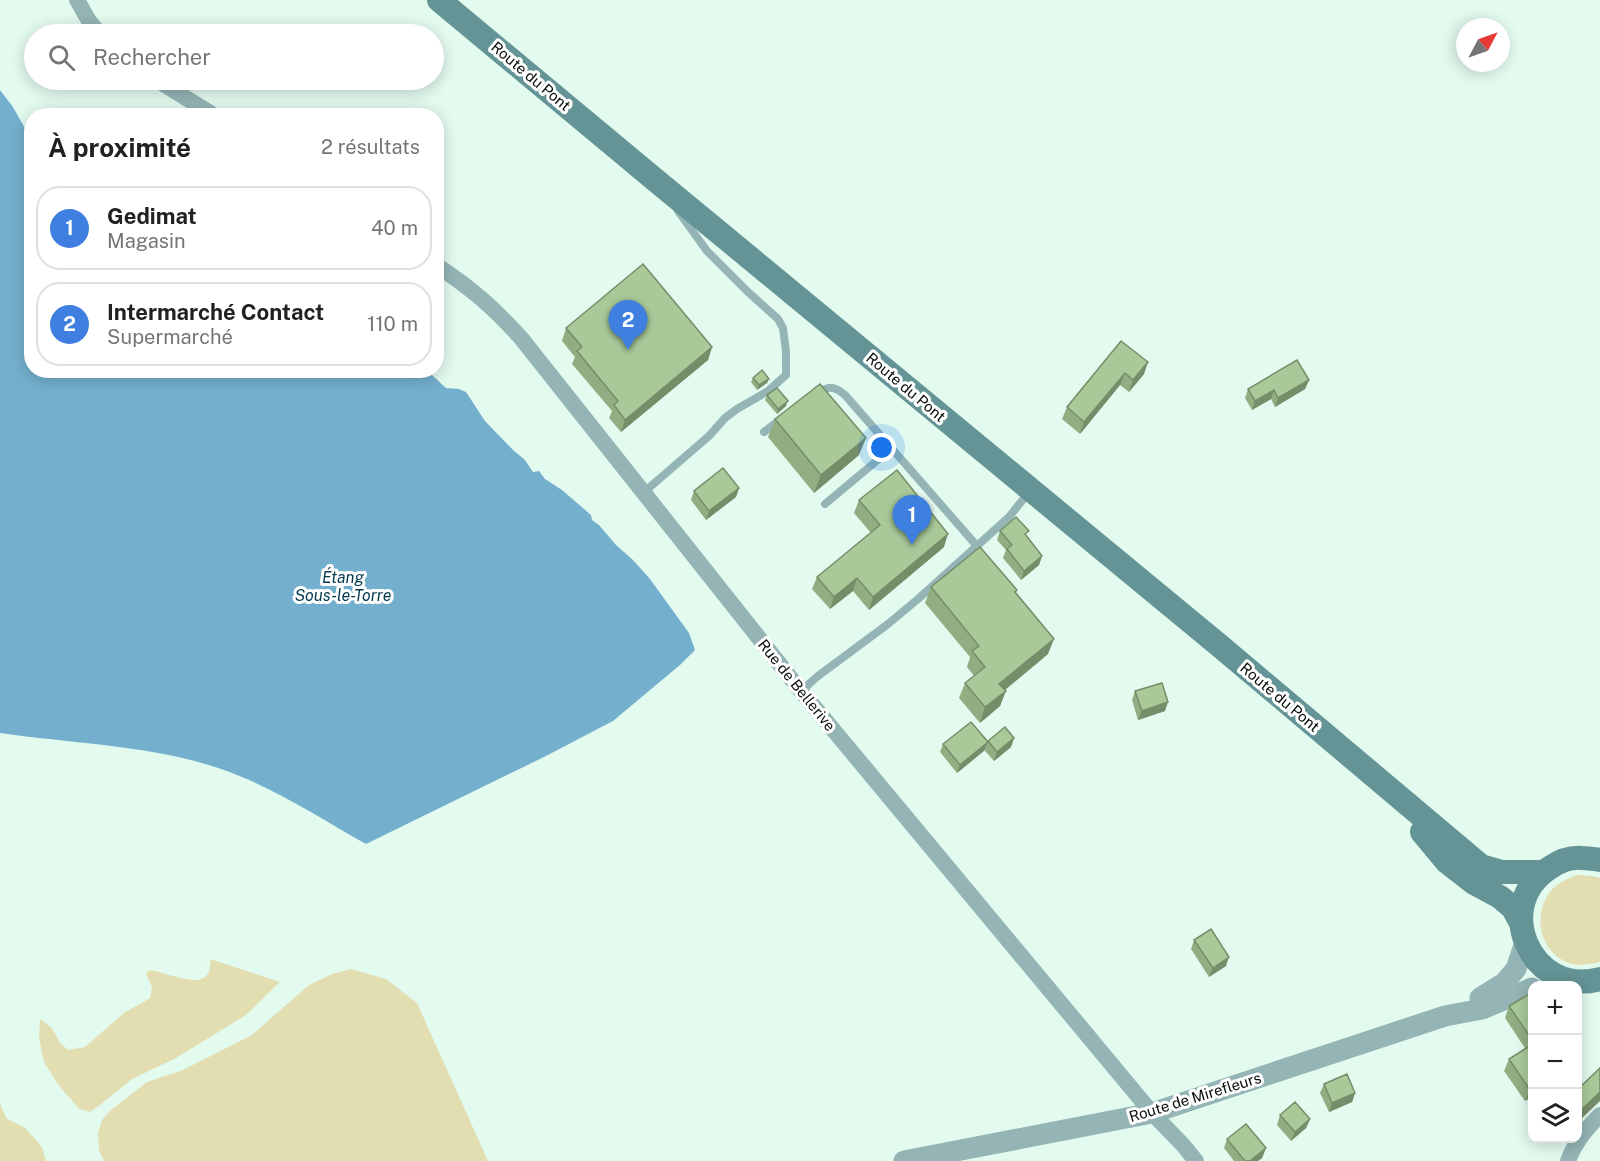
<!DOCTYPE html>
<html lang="fr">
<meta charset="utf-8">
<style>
:root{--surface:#fff;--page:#f6f6f6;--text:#202124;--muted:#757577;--line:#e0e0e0;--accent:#0b8043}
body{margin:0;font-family:"Public Sans",sans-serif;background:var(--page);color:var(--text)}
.controls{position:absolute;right:18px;bottom:18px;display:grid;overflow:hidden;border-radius:12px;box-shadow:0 3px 15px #0003}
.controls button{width:54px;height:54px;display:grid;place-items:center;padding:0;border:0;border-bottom:2px solid var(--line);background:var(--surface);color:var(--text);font:30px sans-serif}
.compass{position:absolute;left:1456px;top:18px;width:54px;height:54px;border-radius:50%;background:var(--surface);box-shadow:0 3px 15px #0003;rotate:49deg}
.you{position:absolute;left:882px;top:448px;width:21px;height:21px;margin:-15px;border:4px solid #fff;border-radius:50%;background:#1a73e8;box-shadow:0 0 0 9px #1a73e833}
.badge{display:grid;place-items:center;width:39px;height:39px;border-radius:50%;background:var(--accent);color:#fff;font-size:20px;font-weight:700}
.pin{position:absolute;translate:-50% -50px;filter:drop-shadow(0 2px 3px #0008)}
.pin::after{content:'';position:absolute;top:32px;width:21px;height:18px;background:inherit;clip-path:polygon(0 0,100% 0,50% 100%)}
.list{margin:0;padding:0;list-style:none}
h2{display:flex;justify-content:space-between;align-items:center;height:78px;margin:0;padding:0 24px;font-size:26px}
h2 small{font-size:20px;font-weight:400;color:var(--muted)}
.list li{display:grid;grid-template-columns:39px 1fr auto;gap:18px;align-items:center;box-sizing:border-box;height:84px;margin:0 12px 12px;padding:0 12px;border:2px solid var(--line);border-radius:24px}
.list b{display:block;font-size:22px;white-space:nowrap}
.list p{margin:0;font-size:20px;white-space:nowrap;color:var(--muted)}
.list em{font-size:20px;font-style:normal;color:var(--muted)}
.icon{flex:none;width:33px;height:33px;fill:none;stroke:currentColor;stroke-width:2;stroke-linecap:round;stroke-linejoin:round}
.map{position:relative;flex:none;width:1600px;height:1161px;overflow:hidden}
.search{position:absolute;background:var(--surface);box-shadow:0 3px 15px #0003;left:24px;top:24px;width:420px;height:66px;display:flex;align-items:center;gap:15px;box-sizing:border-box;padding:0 21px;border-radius:33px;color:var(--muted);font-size:22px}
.panel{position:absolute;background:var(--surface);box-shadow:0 3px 15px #0003;left:24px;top:108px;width:420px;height:270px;border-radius:24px}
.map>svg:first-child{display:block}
</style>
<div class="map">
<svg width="1600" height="1161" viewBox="0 0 1600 1161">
<rect width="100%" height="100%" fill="#e3faef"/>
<path fill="#e2deb2" d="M1577,875L1592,876L1600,878V962C1591,964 1582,966 1572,964C1541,955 1531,917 1550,892C1557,883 1567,879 1577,875Z
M210,959L280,982L246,1015L176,1058L132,1079L100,1105L90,1112L79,1109L57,1083L44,1062L39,1038L40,1019L52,1028L60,1043L68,1050L85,1047L125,1012L142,1003L150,998L152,987L146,974L149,970C169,972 214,997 210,959Z
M351,969L386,979L417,1003L488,1161H104L99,1150L98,1133L102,1120L111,1110L147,1082L183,1070L252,1035L309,985L332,974Z
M0,1103L6,1118L25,1128L42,1147L46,1161H0Z"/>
<path fill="#74b0ce" d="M0,90L13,107L31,139L32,370H420L432,375L446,388L459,389L466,392L485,421L513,450L525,460L533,472L539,471L545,479L562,490L591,515L592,520L599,525L616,545L633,560L650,579L689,633L695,650L680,665L613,721L544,757L366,844C320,818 275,788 224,770C153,745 75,744 0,733Z"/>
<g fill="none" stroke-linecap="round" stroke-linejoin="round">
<path stroke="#94b4b5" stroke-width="8" d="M815,394C828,386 833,385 845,395L977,546
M764,432L781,419
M643,493L709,436L725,418L737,409L768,391L786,375V352L783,328L778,319L747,291L707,251L678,211
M825,504L892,448
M801,691L818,676L888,624L918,599L1009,517L1029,492"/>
<path stroke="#94b4b5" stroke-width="16" d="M77,0L89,21L100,34
M157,80L215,116
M436,265C471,288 493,307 521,338L801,691L1152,1113L1183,1145L1196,1161
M1568,1161C1575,1142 1586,1129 1600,1115"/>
<path stroke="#94b4b5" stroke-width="21" d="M1480,998L1504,983L1516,969L1525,942
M904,1161L1152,1113L1445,1016L1482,1009L1532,988"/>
<path stroke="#649496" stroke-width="24" d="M439,0L659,183L1220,646L1481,866L1502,872H1542
M1422,832L1447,862L1474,883L1500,897L1513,908L1521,923
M1600,860C1594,859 1588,858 1582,858C1571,857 1560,861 1551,867C1490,904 1531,998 1600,979"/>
</g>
<path fill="#91ae83" d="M566,328L712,347L708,360L621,432L609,418L612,411L572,364L575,357L562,341Z
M1121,341L1144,374L1129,392L1120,385L1080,434L1062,419L1067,407Z
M753,378L767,383L757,390L751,382Z
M1309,380L1305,389L1275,407L1271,399L1252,410L1245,398L1248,389Z
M767,395L786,406L777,414L765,400Z
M775,419L859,455L814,493L768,437Z
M739,488L736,497L706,520L691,500L694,491Z
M859,500L944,547L869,610L853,591L830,609L812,589L817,577L871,533L854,513Z
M1000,531L1027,536L1042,556L1039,565L1021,580L1003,558L1006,550L997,540Z
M931,587L1016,593L1048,654L1005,690L1000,706L980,723L959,698L965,683L974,676L967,667L970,657L925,603Z
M1135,691L1165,711L1138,720L1132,700Z
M1014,738L1011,747L994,761L985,751L988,741Z
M943,744L985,750L957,773L940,752Z
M1194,940L1226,966L1209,977L1191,949Z
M1533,992V1096L1525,1101L1504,1071L1509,1059L1525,1048L1505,1018L1509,1006Z
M1324,1084L1355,1093L1352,1102L1329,1112L1320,1093Z
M1280,1115L1310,1119L1306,1128L1291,1141L1277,1125Z
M1227,1139L1266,1148L1262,1158L1258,1161H1234L1224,1148Z"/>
<path fill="#768d6a" d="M712,347L708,360L621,432L625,420Z
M1148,362L1144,374L1129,392L1133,380Z
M1125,373L1120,385L1080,434L1084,422Z
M769,379L767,383L757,390L759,385Z
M1309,380L1305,389L1275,407L1278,398Z
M1274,390L1271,399L1252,410L1255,401Z
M788,401L786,406L777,414L778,409Z
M866,438L859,455L814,493L821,475Z
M739,488L736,497L706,520L709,511Z
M948,534L944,547L869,610L873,597Z
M1042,556L1039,565L1021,580L1024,571Z
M857,578L853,591L830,609L834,597Z
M1054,639L1048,654L994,699L999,684Z
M1006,691L1000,706L980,723L985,707Z
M1168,702L1165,711L1138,720L1142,711Z
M1014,738L1011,747L994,761L997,752Z
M988,742L985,750L957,773L960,765Z
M1229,957L1226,966L1209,977L1213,968Z
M1533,1088V1096L1525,1101L1530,1090Z
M1600,1092V1101L1578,1122V1113Z
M1355,1093L1352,1102L1329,1112L1332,1103Z
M1310,1119L1306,1128L1291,1141L1295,1132Z
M1266,1148L1262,1158L1258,1161H1250Z"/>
<path fill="#a9ca98" stroke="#768d6a" stroke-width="1.5" d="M643,264L712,347L625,420L614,405L618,401L577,351L582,347L566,328Z
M1121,341L1148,362L1133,380L1125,373L1084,422L1067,407Z
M1297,360L1309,380L1278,398L1274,390L1255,401L1248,389Z
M762,370L769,379L759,385L753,378Z
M820,384L866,438L821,475L775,419Z
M777,388L788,401L778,409L767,395Z
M723,468L739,488L709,511L694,491Z
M897,470L948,534L873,597L857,578L834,597L817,577L880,525L859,500Z
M1016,517L1029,531L1025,534L1042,556L1024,571L1007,549L1012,545L1000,531Z
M980,547L1017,590L1015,592L1054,639L999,684L1006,691L985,707L965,683L985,667L972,651L979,646L931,587Z
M1162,683L1168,702L1142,711L1135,691Z
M971,722L988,742L960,765L943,744Z
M1005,727L1014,738L997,752L988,741Z
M1211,929L1229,957L1213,968L1194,940Z
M1533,992V1041L1509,1006Z
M1533,1044V1088L1530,1090L1509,1059Z
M1600,1068V1092L1578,1113V1089Z
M1347,1074L1355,1093L1332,1103L1324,1084Z
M1295,1102L1310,1119L1295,1132L1280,1115Z
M1246,1124L1266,1148L1250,1161H1245L1227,1139Z"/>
<g text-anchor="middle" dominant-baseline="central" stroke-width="6" stroke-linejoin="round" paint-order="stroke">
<g font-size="15" fill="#070e0b" stroke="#fff">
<text transform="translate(531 76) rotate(40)">Route du Pont</text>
<text transform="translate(906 387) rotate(40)">Route du Pont</text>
<text transform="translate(797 685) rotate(51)">Rue de Bellerive</text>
<text transform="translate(1280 697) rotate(40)">Route du Pont</text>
<text transform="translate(1195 1097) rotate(-17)">Route de Mirefleurs</text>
</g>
<g font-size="16" font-style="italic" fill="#043a50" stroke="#fff">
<text x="343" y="577">Étang<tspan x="343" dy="18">Sous-le-Torre</tspan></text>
</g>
</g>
</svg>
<div class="controls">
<button>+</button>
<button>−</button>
<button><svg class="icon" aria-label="layers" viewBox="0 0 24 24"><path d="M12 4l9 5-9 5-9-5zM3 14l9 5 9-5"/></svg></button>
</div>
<svg class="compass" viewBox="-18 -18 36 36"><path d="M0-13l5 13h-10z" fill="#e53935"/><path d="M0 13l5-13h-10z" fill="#757577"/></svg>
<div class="you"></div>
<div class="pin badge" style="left:912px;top:545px;background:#3f7fe0">1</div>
<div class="pin badge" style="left:628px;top:350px;background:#3f7fe0">2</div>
<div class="search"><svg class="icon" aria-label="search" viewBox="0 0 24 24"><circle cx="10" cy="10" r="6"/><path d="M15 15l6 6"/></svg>Rechercher</div>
<section class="panel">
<h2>À proximité<small>2 résultats</small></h2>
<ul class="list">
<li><span class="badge" style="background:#3f7fe0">1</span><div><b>Gedimat</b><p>Magasin</p></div><em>40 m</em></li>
<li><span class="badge" style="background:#3f7fe0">2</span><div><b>Intermarché Contact</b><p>Supermarché</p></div><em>110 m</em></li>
</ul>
</section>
</div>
